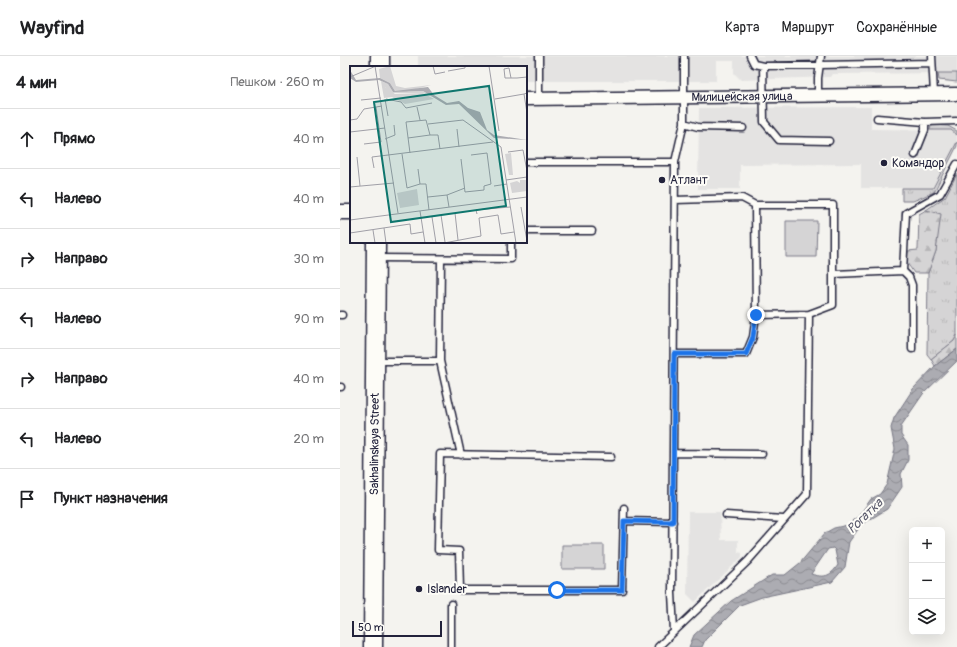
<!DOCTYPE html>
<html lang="ru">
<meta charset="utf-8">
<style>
:root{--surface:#fff;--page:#f6f6f6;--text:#202124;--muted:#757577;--line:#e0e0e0}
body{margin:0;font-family:Pangolin,sans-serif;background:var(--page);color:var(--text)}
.controls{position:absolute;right:12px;bottom:12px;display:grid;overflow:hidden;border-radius:6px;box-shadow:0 4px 16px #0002}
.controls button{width:36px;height:36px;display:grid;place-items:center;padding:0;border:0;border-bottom:1px solid var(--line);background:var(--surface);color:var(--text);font:20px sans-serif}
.scale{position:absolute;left:12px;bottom:10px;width:90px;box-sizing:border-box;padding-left:4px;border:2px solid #22223b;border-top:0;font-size:11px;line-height:14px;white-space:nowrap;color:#22223b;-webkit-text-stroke:3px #fdfcf7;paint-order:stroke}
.stop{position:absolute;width:12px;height:12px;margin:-9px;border:3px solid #1a73e8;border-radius:50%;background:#fff}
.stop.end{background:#1a73e8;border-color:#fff;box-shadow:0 1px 4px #0008}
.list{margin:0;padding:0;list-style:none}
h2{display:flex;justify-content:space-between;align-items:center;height:52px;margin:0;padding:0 16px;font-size:17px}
h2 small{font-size:13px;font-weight:400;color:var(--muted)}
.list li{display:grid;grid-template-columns:26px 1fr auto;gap:12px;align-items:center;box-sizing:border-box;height:60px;padding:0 16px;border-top:1px solid var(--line)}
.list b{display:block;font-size:15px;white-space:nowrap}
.list em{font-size:13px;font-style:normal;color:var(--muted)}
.icon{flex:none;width:22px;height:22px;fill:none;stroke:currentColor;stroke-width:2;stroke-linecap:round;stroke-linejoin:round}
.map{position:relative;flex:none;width:617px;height:591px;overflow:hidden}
header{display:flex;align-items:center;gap:24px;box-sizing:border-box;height:56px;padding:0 20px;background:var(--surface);border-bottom:1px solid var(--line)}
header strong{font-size:19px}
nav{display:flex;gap:22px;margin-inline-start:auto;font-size:14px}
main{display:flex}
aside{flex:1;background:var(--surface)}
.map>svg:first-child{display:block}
</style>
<header>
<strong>Wayfind</strong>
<nav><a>Карта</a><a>Маршрут</a><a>Сохранённые</a></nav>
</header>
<main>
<aside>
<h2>4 мин<small>Пешком · 260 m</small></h2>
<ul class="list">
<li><svg class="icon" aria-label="ahead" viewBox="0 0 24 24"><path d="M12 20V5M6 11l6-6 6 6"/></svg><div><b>Прямо</b></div><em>40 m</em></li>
<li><svg class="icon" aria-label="left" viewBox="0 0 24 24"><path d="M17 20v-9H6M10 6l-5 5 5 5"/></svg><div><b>Налево</b></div><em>40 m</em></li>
<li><svg class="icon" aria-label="right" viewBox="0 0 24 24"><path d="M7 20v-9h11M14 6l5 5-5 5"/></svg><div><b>Направо</b></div><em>30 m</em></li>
<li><svg class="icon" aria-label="left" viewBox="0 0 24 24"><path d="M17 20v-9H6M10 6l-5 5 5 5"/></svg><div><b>Налево</b></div><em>90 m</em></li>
<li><svg class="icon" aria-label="right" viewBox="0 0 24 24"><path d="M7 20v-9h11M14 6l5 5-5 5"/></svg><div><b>Направо</b></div><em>40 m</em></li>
<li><svg class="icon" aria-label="left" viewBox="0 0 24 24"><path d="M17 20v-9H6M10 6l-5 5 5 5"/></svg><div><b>Налево</b></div><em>20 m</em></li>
<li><svg class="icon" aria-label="arrive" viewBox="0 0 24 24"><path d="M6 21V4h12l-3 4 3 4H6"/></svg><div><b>Пункт назначения</b></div></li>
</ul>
</aside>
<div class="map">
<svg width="617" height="591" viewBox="0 0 617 591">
<defs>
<pattern id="grass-tufts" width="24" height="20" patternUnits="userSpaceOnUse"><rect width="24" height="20" fill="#d5d4d5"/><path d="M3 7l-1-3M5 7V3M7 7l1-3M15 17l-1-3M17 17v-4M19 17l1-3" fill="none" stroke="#b7b6b8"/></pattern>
<pattern id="forest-firs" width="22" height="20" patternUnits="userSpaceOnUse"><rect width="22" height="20" fill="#d5d4d5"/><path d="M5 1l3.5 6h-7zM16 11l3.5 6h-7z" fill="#b7b6b8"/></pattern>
<pattern id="water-waves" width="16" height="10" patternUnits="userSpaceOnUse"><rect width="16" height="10" fill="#acacb2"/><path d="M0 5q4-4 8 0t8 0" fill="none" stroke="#8c8c92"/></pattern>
</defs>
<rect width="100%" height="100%" fill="#f4f3ef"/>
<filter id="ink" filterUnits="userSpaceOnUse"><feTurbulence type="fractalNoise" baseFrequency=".025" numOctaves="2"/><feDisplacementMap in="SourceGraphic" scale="8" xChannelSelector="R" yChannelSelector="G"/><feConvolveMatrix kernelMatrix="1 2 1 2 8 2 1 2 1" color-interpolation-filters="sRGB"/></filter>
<g filter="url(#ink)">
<path fill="#e4e3e2" d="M78,0H617V17L492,18L490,21L401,24L394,17V5H376V25H186V11H78Z
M531,51V73L611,74L617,79V86L593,132H521V108L400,109V133H358L359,52Z
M348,456H380L381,484H398V496L402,497V501L355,546L347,538Z"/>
<path fill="url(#grass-tufts)" stroke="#7c7b88" d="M598,17H617V26L599,24Z
M596,69L608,70L617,75V79L611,74H590L591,70Z
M617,86V90L594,136L573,145H562V132H593Z
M617,118V279L614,285L591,303L587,298L588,217L596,195L600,158L586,154L605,141Z"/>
<path fill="url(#forest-firs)" stroke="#7c7b88" d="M586,154L601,158L596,195L588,217H574L567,207L568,195L578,194L579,158Z
M617,279V293L595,310L591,303L614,285Z"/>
<path fill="#d5d4d5" stroke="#7c7b88" d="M446,165H477L476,201H446Z
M222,489H264V513H222Z"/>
<path fill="url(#water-waves)" stroke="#757582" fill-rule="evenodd" d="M617,293V305L583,338L561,370V379L568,389V404L561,418L562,431L547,453L521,469L509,486L505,511L492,526L422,541L400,549L365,584L362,591H349L354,579L391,545L432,519H445L460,507L485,477L494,472L508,469L518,461L531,443L540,438L547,428L555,393L551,372L554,362L573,333L595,310ZM493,492L495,494L498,509C490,521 484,522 471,518L488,493Z"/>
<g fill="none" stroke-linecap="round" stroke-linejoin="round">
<defs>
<path id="service" d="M410,0L414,8L423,10L592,7
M592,0L594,38
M423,10L424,66L439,84L489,85
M478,40V22L481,0
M199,43V0
M537,62L585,66L617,65
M344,67L358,71L403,72
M575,99L585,74V66
M186,106H335
M335,144L402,142L415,149H493V249L469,258L416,259L415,149
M186,175H252
M38,202L171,203V186
M101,203L100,305L121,399
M494,218L563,215
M0,259H2
M572,293V229L569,221L563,215L566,157L600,138L617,108
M334,298H406L413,281L416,259
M37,305H100
M0,331H1
M333,397L422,398
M271,401L100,398L98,494L119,495L120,534H282L284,452
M386,459L443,463
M284,465L333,466
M111,548V591
M334,575L332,537L335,106L344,67V0
M318,591L408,505L467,438L469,258"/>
<g id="minor">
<path id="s1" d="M186,43L617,38"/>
</g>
<path id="tertiary" d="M0,156H11"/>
<g id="primary">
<path d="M40,11V0"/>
<path id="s2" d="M33,591L36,186"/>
</g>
</defs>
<use href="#service" stroke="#22223b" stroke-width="9"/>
<use href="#minor" stroke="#22223b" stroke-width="15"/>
<use href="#tertiary" stroke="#22223b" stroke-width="17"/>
<use href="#primary" stroke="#22223b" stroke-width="21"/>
<use href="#service" stroke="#fdfcf7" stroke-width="6"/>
<use href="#minor" stroke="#fdfcf7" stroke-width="12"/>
<use href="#tertiary" stroke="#fdfcf7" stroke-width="14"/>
<use href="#primary" stroke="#fdfcf7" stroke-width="18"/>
</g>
</g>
<g fill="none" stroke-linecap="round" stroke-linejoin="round" filter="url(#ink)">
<path stroke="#1a73e8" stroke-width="5" d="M217,534H282L284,465L333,466L334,298H406L413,281L416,259"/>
</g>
<g fill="#22223b" stroke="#fdfcf7" stroke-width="1.5">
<circle cx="544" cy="107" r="4"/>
<circle cx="322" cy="124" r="4"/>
<circle cx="79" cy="533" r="4"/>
</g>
<g text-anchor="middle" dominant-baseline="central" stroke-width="4" stroke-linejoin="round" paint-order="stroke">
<g font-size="12" fill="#22223b" stroke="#fdfcf7">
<text stroke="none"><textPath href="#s1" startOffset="216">Милицейская улица</textPath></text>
<text stroke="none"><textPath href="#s2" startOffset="203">Sakhalinskaya Street</textPath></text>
</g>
<g font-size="12" fill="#22223b" stroke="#fdfcf7" text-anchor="start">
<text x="552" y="107">Командор</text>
<text x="330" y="124">Атлант</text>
<text x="87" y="533">Islander</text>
</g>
<g font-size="13" font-style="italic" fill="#59596b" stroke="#fdfcf7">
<text transform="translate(525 460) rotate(-44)">Рогатка</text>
</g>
</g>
<g transform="translate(10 10)">
<rect width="177" height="177" fill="#f4f3ef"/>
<path d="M32,21H35L45,28L73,27L84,33L55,38L42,31L34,32ZM161,87L163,109H159L155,88Z" fill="#d5d4d5"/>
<path d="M40,0L46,20L55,22L81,19L55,26L45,25L40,17L30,12L29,3ZM31,15L38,18L43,26L73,25L85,32L73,27H40L35,21H32ZM170,114H177V125L162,127L160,117L167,115L170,117Z" fill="#d5d4d5"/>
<path d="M67,123L69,139L50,142L47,127Z" fill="#d5d4d5"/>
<path d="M0,4L6,14L30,12L40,17L45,25L78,21L84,29L97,37L109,35L118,42L130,46L137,64L144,69L177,74L144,72L109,38L96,39L73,25L43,26L38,18L29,14L6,16L0,12Z" fill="#acacb2"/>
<path fill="none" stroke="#a09fa7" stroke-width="1" d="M25,0L48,147M83,0L85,8L95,6M139,0L149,65M98,5L115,2V0M0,11L26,0M161,12L159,2L154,3L155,12H167L177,11M177,27L174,28L177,47M35,33L38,50M36,33L51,36L56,42L82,37M145,33L174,28M11,34L31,32M67,41L70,54M0,54L7,53L14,43L32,40M78,58L113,54L151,81L166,177M107,63L109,81M0,66L35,62M80,69H88L90,83M58,72L80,69L76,54L56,56L60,87M35,73L45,69L44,59M14,78L31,76L26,41M158,86L173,84L177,105M52,88L57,122L70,118M7,91L10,120M111,93L115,126L134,124V120L141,118L137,87L121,89M24,102L22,91L143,76M68,103L70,118H76L79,144M156,114L177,111M144,120L157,118M0,121L44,117M97,129L99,141M78,131L97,129L115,122M171,141L177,175M70,145L75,177M105,147L108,174M127,148L126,144L160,141M91,149L95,176M82,151L86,177M0,154L177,131M34,162L36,177M23,164L25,177M0,167L60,158L61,168L73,166M94,177L131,170L129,152L148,149L151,168L164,166"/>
<path fill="#0f766e" fill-opacity="0.15" stroke="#0f766e" stroke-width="2" d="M139,20L156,140L41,156L24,36Z"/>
<rect width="177" height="177" fill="none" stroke="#22223b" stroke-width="2"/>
</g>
</svg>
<div class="controls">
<button>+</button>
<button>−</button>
<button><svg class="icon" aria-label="layers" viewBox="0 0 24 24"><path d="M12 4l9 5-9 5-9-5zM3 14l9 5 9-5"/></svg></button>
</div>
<div class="scale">50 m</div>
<div class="stop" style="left:217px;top:534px"></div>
<div class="stop end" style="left:416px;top:259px"></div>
</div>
</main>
